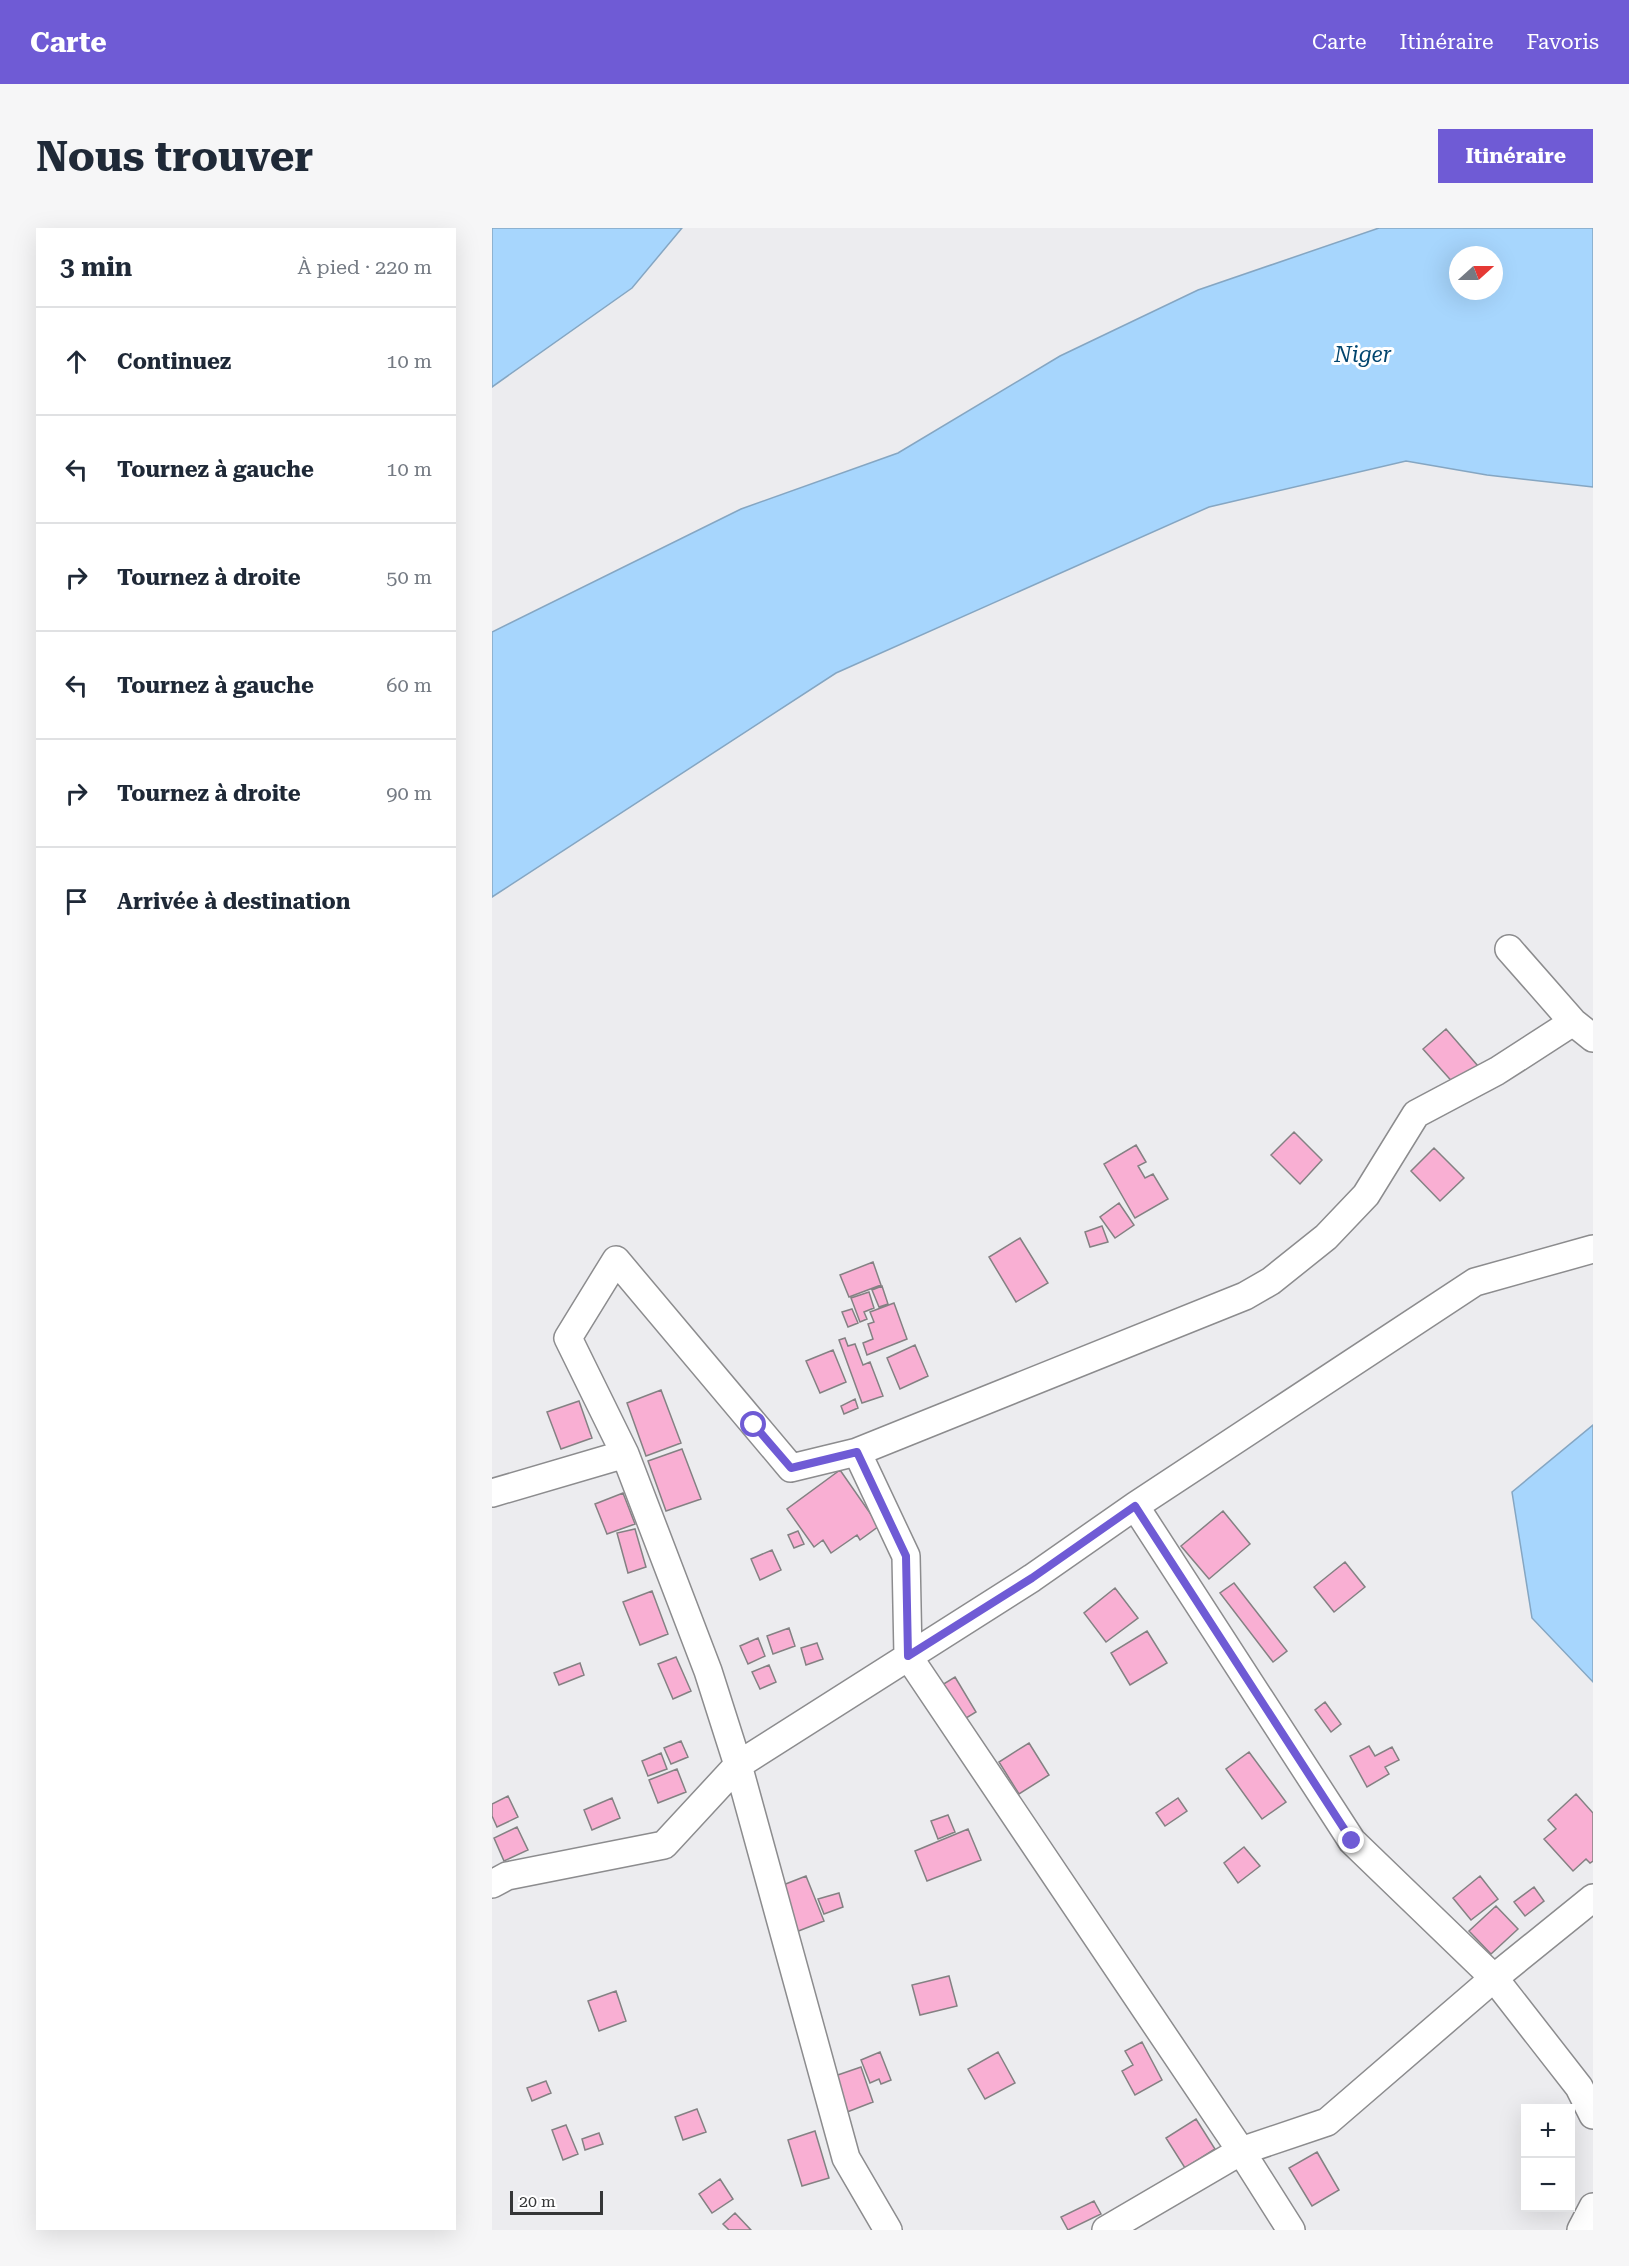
<!DOCTYPE html>
<html lang="fr">
<meta charset="utf-8">
<style>
:root{--surface:#fff;--page:#f6f6f7;--text:#1f2937;--muted:#747a83;--line:#e0e1e3;--accent:#6f5bd5}
body{margin:0;font-family:"Roboto Serif",serif;background:var(--page);color:var(--text)}
.controls{position:absolute;right:18px;bottom:18px;display:grid;overflow:hidden;border-radius:0px;box-shadow:0 6px 24px #0002}
.controls button{width:54px;height:54px;display:grid;place-items:center;padding:0;border:0;border-bottom:2px solid var(--line);background:var(--surface);color:var(--text);font:30px sans-serif}
.compass{position:absolute;left:957px;top:18px;width:54px;height:54px;border-radius:50%;background:var(--surface);box-shadow:0 6px 24px #0002;rotate:69deg}
.scale{position:absolute;left:18px;bottom:15px;width:93px;box-sizing:border-box;padding-left:6px;border:3px solid #353637;border-top:0;font-size:16px;line-height:21px;white-space:nowrap;color:#353637;-webkit-text-stroke:4px #fff;paint-order:stroke}
.stop{position:absolute;width:18px;height:18px;margin:-14px;border:4px solid #6f5bd5;border-radius:50%;background:#fff}
.stop.end{background:#6f5bd5;border-color:#fff;box-shadow:0 2px 6px #0008}
.list{margin:0;padding:0;list-style:none}
h2{display:flex;justify-content:space-between;align-items:center;height:78px;margin:0;padding:0 24px;font-size:26px}
h2 small{font-size:20px;font-weight:400;color:var(--muted)}
.list li{display:grid;grid-template-columns:39px 1fr auto;gap:18px;align-items:center;box-sizing:border-box;height:108px;padding:0 24px;border-top:2px solid var(--line)}
.list b{display:block;font-size:22px;white-space:nowrap}
.list em{font-size:20px;font-style:normal;color:var(--muted)}
.icon{flex:none;width:33px;height:33px;fill:none;stroke:currentColor;stroke-width:2;stroke-linecap:round;stroke-linejoin:round}
.map{position:relative;flex:none;width:1101px;height:2002px;overflow:hidden;border-radius:0px}
header{display:flex;align-items:center;gap:36px;box-sizing:border-box;height:84px;padding:0 30px;background:var(--accent);color:#fff}
header strong{font-size:28px}
nav{display:flex;gap:33px;margin-inline-start:auto;font-size:21px}
.intro{display:flex;align-items:center;justify-content:space-between;box-sizing:border-box;height:144px;padding:0 36px}
h1{margin:0;font-size:42px}
.button{padding:15px 27px;border-radius:0px;background:var(--accent);color:#fff;font-size:21px;font-weight:700}
main{display:flex;gap:36px;padding:0 36px}
aside{flex:1;background:var(--surface);border-radius:0px;box-shadow:0 6px 24px #0002}
.map>svg:first-child{display:block}
</style>
<header>
<strong>Carte</strong>
<nav><a>Carte</a><a>Itinéraire</a><a>Favoris</a></nav>
</header>
<div class="intro"><h1>Nous trouver</h1><a class="button">Itinéraire</a></div>
<main>
<aside>
<h2>3 min<small>À pied · 220 m</small></h2>
<ul class="list">
<li><svg class="icon" aria-label="ahead" viewBox="0 0 24 24"><path d="M12 20V5M6 11l6-6 6 6"/></svg><div><b>Continuez</b></div><em>10 m</em></li>
<li><svg class="icon" aria-label="left" viewBox="0 0 24 24"><path d="M17 20v-9H6M10 6l-5 5 5 5"/></svg><div><b>Tournez à gauche</b></div><em>10 m</em></li>
<li><svg class="icon" aria-label="right" viewBox="0 0 24 24"><path d="M7 20v-9h11M14 6l5 5-5 5"/></svg><div><b>Tournez à droite</b></div><em>50 m</em></li>
<li><svg class="icon" aria-label="left" viewBox="0 0 24 24"><path d="M17 20v-9H6M10 6l-5 5 5 5"/></svg><div><b>Tournez à gauche</b></div><em>60 m</em></li>
<li><svg class="icon" aria-label="right" viewBox="0 0 24 24"><path d="M7 20v-9h11M14 6l5 5-5 5"/></svg><div><b>Tournez à droite</b></div><em>90 m</em></li>
<li><svg class="icon" aria-label="arrive" viewBox="0 0 24 24"><path d="M6 21V4h12l-3 4 3 4H6"/></svg><div><b>Arrivée à destination</b></div></li>
</ul>
</aside>
<div class="map">
<svg width="1101" height="2002" viewBox="0 0 1101 2002">
<rect width="100%" height="100%" fill="#ececef"/>
<path fill="#a7d6fd" stroke="#85a6c2" stroke-width="1.5" fill-rule="evenodd" d="M0,0H190L140,60L0,159Z
M887,0H1101V259L995,247L914,233L717,279L344,445L0,669V404L249,281L406,225L568,128L706,62ZM966,27H1002V63H966Z
M1101,1197V1454L1040,1390L1020,1264Z"/>
<path fill="#f9afd3" stroke="#848183" stroke-width="1.5" d="M954,801L986,838L964,858L931,821Z
M802,904L830,932L808,956L779,927Z
M644,917L654,934L646,938L653,950L661,946L676,971L643,990L612,936Z
M942,920L972,950L948,973L919,943Z
M627,975L642,997L623,1010L608,989Z
M610,998L616,1014L598,1019L593,1004Z
M528,1010L556,1055L524,1074L497,1029Z
M381,1034L389,1057L357,1069L348,1047Z
M390,1058L396,1076L387,1079L380,1062Z
M377,1064L382,1080L372,1084L375,1091L368,1094L359,1070Z
M402,1075L415,1111L375,1127L371,1115L381,1111L376,1096L382,1094L378,1084Z
M360,1081L366,1095L356,1099L350,1084Z
M353,1110L356,1118L363,1116L371,1137L378,1134L391,1168L370,1175L347,1112Z
M423,1117L436,1148L408,1161L395,1130Z
M341,1122L354,1154L328,1165L314,1133Z
M169,1162L189,1215L154,1228L135,1175Z
M363,1171L366,1180L352,1186L349,1178Z
M87,1173L100,1210L69,1221L55,1184Z
M190,1221L209,1271L174,1283L156,1233Z
M348,1242L387,1298L368,1312L365,1307L339,1325L331,1312L322,1319L295,1281Z
M131,1265L143,1296L115,1306L103,1276Z
M731,1283L758,1316L717,1351L689,1318Z
M143,1301L154,1339L136,1345L125,1305Z
M306,1303L312,1316L302,1320L296,1307Z
M280,1322L289,1342L268,1352L259,1331Z
M853,1334L873,1359L842,1384L822,1359Z
M742,1355L795,1423L781,1434L728,1365Z
M623,1360L646,1390L614,1414L592,1385Z
M160,1363L176,1406L148,1417L131,1374Z
M297,1400L303,1418L281,1426L275,1408Z
M655,1403L675,1435L638,1457L619,1425Z
M266,1410L273,1428L256,1436L248,1418Z
M325,1415L331,1431L314,1437L309,1420Z
M184,1429L199,1463L181,1471L166,1436Z
M88,1435L92,1447L67,1457L62,1445Z
M277,1437L284,1454L268,1461L260,1444Z
M463,1449L484,1484L466,1495L445,1460Z
M833,1474L849,1496L839,1504L823,1482Z
M189,1513L196,1529L179,1536L172,1520Z
M537,1515L557,1547L527,1566L507,1534Z
M877,1518L883,1528L900,1519L907,1532L893,1539L897,1546L875,1559L858,1528Z
M757,1524L794,1574L770,1591L734,1541Z
M169,1525L175,1541L156,1548L150,1533Z
M185,1541L194,1564L166,1575L157,1552Z
M1084,1566L1101,1585V1633L1098,1635L1094,1631L1081,1643L1052,1611L1064,1601L1056,1592Z
M16,1568L26,1589L5,1599L0,1588V1576Z
M120,1570L128,1590L100,1602L92,1582Z
M686,1570L695,1583L673,1598L664,1585Z
M456,1587L463,1604L446,1611L439,1593Z
M25,1599L36,1622L12,1633L2,1610Z
M476,1601L489,1632L435,1653L423,1623Z
M752,1619L768,1638L746,1655L732,1635Z
M314,1648L332,1693L304,1704L286,1659Z
M988,1648L1006,1671L979,1692L961,1670Z
M1042,1659L1052,1673L1033,1688L1022,1674Z
M347,1665L351,1679L332,1686L326,1671Z
M1004,1678L1026,1701L999,1726L977,1703Z
M457,1748L465,1778L428,1787L420,1757Z
M124,1763L134,1793L107,1803L96,1773Z
M650,1814L670,1852L643,1867L630,1843L641,1837L633,1823Z
M388,1824L399,1852L389,1856L387,1851L378,1855L369,1832Z
M506,1824L523,1855L493,1871L476,1841Z
M369,1839L381,1874L350,1886L337,1850Z
M54,1853L59,1865L40,1873L35,1860Z
M205,1881L214,1904L191,1912L183,1889Z
M704,1891L723,1921L693,1940L674,1910Z
M74,1897L86,1926L71,1932L60,1902Z
M323,1903L337,1950L310,1958L296,1912Z
M107,1905L111,1916L93,1922L90,1911Z
M825,1924L847,1962L820,1978L797,1940Z
M228,1951L241,1971L220,1985L207,1966Z
M602,1973L609,1986L576,2002L569,1989Z
M243,1985L259,2002H237L231,1996Z"/>
<g fill="none" stroke-linecap="round" stroke-linejoin="round">
<defs>
<path id="street" d="M1017,721L1081,794L1101,810
M365,1224L414,1328L416,1428L749,1923L799,2002
M133,1226L216,1443L246,1537L354,1930L396,2002
M0,1265L133,1226L76,1110L124,1032L299,1240L365,1224L753,1068L779,1053L834,1009L874,967L924,886L1005,843L1081,794
M643,1278L860,1613L1002,1750L1087,1859L1101,1887
M0,1656L15,1648L172,1617L246,1537L540,1350L643,1278L983,1054L1101,1021
M614,2002L749,1923L835,1894L1002,1750L1101,1670
M1089,2002L1101,1979"/>
</defs>
<use href="#street" stroke="#8c8c8e" stroke-width="30"/>
<use href="#street" stroke="#fff" stroke-width="27"/>
</g>
<g fill="none" stroke-linecap="round" stroke-linejoin="round">
<path stroke="#6f5bd5" stroke-width="8" d="M262,1197L299,1240L365,1224L414,1328L416,1428L540,1350L643,1278L860,1613"/>
</g>
<g text-anchor="middle" dominant-baseline="central" stroke-width="6" stroke-linejoin="round" paint-order="stroke">
<g font-size="22" font-style="italic" fill="#02466f" stroke="#fff">
<text x="871" y="126">Niger</text>
</g>
</g>
</svg>
<div class="controls">
<button>+</button>
<button>−</button>
</div>
<svg class="compass" viewBox="-18 -18 36 36"><path d="M0-13l5 13h-10z" fill="#e53935"/><path d="M0 13l5-13h-10z" fill="#747a83"/></svg>
<div class="scale">20 m</div>
<div class="stop" style="left:262px;top:1197px"></div>
<div class="stop end" style="left:860px;top:1613px"></div>
</div>
</main>
